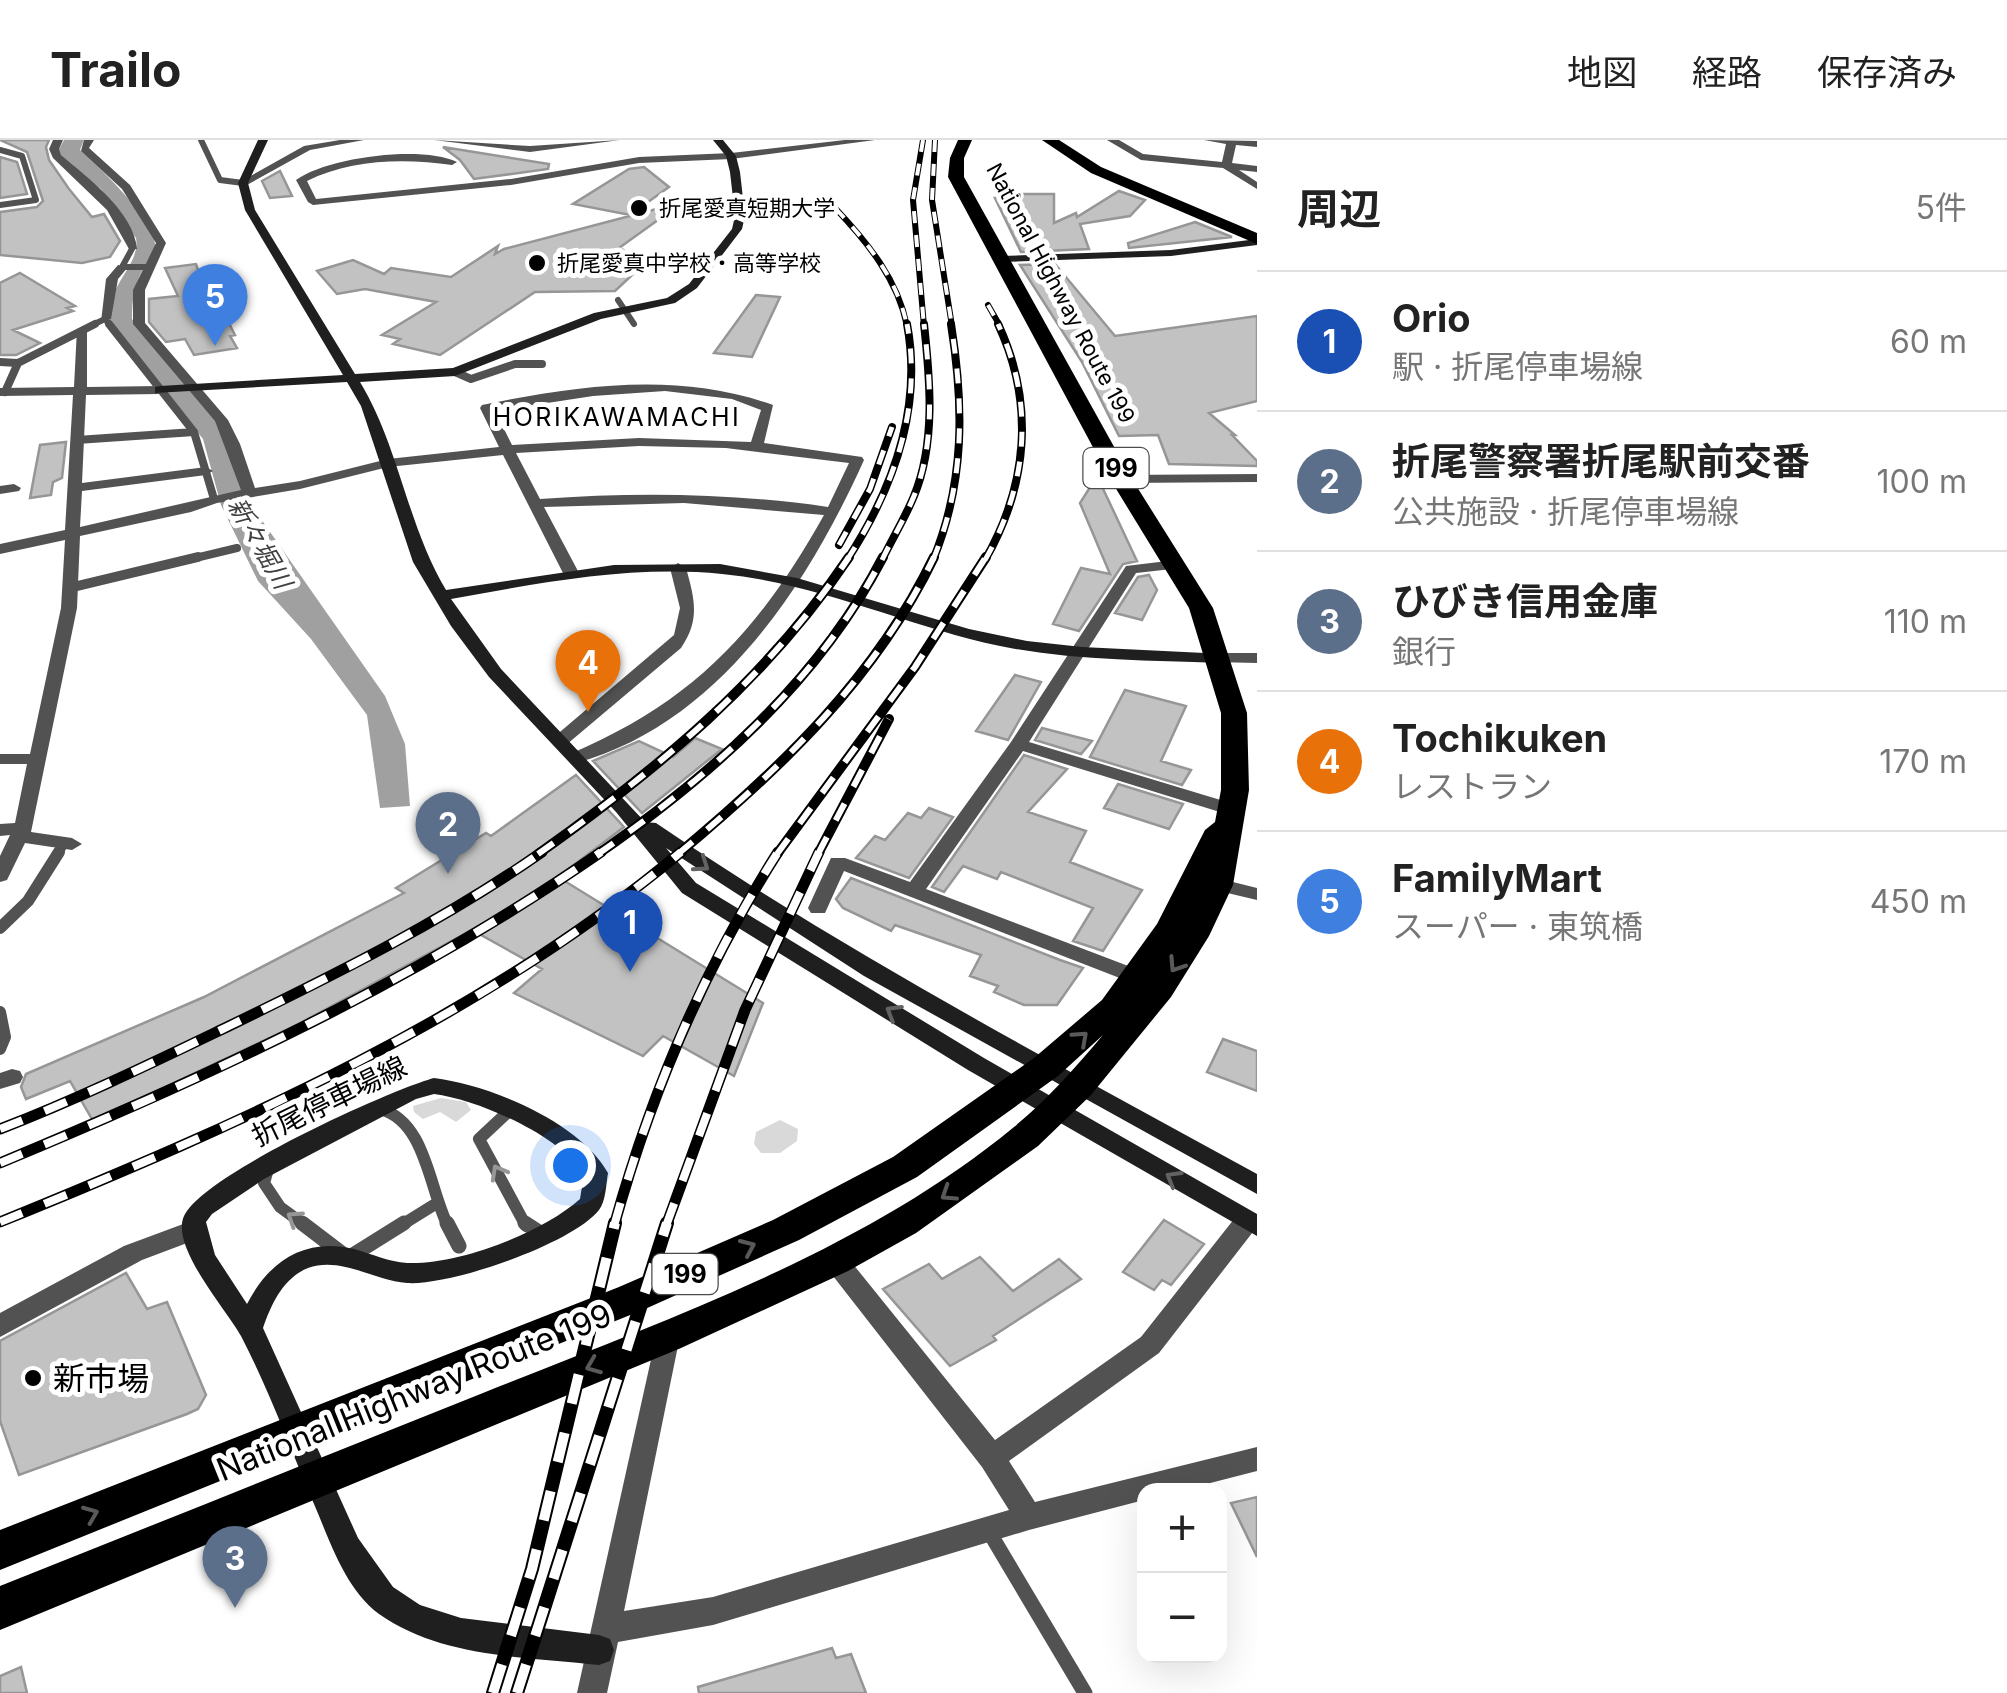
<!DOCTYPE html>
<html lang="ja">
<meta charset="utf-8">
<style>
:root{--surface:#fff;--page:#f2f2f2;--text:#222;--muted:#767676;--line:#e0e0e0;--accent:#0f766e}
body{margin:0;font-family:Inter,"Noto Sans JP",sans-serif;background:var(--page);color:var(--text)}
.controls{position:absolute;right:30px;bottom:30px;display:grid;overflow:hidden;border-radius:20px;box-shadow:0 10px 40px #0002}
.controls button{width:90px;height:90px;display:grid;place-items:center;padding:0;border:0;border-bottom:2px solid var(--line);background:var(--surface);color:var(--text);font:50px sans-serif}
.you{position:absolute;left:570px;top:1025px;width:35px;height:35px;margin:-25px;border:8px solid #fff;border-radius:50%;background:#1a73e8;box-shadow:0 0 0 15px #1a73e833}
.badge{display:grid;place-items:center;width:65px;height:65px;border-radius:50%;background:var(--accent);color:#fff;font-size:32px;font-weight:700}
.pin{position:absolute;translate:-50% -82px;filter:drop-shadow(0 2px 5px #0008)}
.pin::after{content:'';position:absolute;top:52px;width:35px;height:30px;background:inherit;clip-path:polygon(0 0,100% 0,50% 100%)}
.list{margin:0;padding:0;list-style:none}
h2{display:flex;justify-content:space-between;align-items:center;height:130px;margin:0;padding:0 40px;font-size:42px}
h2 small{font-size:32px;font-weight:400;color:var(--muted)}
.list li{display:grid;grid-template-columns:65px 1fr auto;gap:30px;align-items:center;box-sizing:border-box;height:140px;padding:0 40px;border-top:2px solid var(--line)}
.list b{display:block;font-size:38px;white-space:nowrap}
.list p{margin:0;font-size:32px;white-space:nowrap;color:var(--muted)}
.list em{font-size:32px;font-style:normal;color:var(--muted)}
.map{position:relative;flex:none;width:1257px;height:1553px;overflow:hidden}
header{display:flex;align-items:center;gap:60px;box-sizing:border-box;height:140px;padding:0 50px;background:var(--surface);border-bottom:2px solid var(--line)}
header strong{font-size:48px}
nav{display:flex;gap:55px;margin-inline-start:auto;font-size:35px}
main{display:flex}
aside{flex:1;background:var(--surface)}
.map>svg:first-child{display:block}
</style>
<header>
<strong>Trailo</strong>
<nav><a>地図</a><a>経路</a><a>保存済み</a></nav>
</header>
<main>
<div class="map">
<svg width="1257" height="1553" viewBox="0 0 1257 1553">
<rect width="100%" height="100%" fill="#fff"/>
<path fill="#d9d9d9" d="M441,958L466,962L471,970L456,982L440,972L423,979L414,972L413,966Z
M780,980L798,989L797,1001L780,1013H761L754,1004L756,992Z"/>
<path fill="#a0a0a0" d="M64,0H84L80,10C97,25 160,84 155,109C153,116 151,115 147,122C134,142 132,160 132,179L217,282L247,359L385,556L405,604L410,666L380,668L367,575L311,499L258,441L221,365L203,299L110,181C105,145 141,126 136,98L101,49L67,23L58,11Z"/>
<path fill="#c2c2c2" stroke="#969696" stroke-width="2.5" d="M0,0H49L46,7L49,20L69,49L92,77L104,74L120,101L110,117L82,123L0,115V72L37,67L43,61L27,12Z
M443,7L549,24L548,29L474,39L460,20Z
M0,17L17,22L27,54L0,58Z
M644,27L669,47L630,75L573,64L629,29Z
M280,31L292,56L270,58L262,41Z
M1119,51L1145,60L1130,76L1080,84L1089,109L1021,112L995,58H998L996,54H1054V83L1076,73L1077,77Z
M683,62L619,108L647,121L615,151L535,152L440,215L393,204L400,199L382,195L436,162L365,149L337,154L317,131L353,120L384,134L391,128L451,137L498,106L495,114L504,109Z
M1195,82L1232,97L1129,108L1128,103Z
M196,124L206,155H212L218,162L235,195L230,196L237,208L194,215L185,199L166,202L149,182V159L178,156L165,128Z
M1055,124L1115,196L1257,176V261L1209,273L1235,295H1232L1257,321V326L1169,324L1158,295L1119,296L1082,222L1020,125Z
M20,133L75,166L67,168L73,171L13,190L40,203L16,215H0V143Z
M756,155L780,157L752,217L714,213Z
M66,302L62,338L53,342L51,355L30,358L40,305Z
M1097,336L1137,421L1123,424L1079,491L1053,484L1081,428L1110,434L1080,363Z
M1149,435L1157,450L1142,480L1115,473L1138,437Z
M1015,535L1041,542L1008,600L976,591Z
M1125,550L1186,566L1161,621L1191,630L1182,645L1090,617Z
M1042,588L1092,601L1081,614L1035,600Z
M695,598L722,609L642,673L593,621L639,601L673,617Z
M1024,615L1067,629L1028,672L1086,691L1070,722L1142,750L1103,811L1073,801L1093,768L1001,732L997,739L963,726L944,752L932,747Z
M576,635L624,687L558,737L763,863L734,936L663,896L643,916L514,853L542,829L472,790L295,886L93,981L70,941L26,959L21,947L26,934L204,857L404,753L396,748L486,693L491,696Z
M1118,644L1183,664L1169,689L1104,668Z
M929,668L953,677L909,738L856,718L875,696L885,700L908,673L921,678Z
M851,738L1060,820L1083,828L1057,865H1024L994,852L998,846L970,836L981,815L895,785L891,791L843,768L836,759Z
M1223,899L1257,911V951L1207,932Z
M1164,1080L1204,1104L1171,1145L1162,1140L1154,1150L1123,1132Z
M980,1117L1013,1151L1059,1119L1081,1139L993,1196L996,1200L950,1226L883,1149L929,1124L942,1139Z
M126,1133L147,1169L167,1162L206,1255L198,1269L187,1274L19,1335L0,1281V1201Z
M1257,1357V1417L1231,1363Z
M832,1508L836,1518L851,1514L866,1553H699L698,1547Z
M21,1527L27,1553H0V1536Z"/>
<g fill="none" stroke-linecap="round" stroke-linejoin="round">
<path stroke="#525252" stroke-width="6" d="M201,0L220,40L243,43
M0,10L22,16L36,60L0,65
M133,107L122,127H150
M618,160L634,184
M90,186L105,179L111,186"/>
<path stroke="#525252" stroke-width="8" d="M109,184L194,292L214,359
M0,222L18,223L95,184
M455,232L471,239L515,224H542
M5,252L18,223
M77,300L194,292
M187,420L237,408"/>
<path stroke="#525252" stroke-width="10" d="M69,448L198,417
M57,714L64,703"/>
<path stroke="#525252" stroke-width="12" d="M0,788L28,761L59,712
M0,872L5,897L0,909
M380,969C426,981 429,1049 448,1086
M509,971L479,999L526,1086
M268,1029L264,1043L280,1067L306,1086
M400,1086L437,1063"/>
<path stroke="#525252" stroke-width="15" d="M302,1083L348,1118L404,1083
M447,1083L459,1106
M525,1083L542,1094
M988,1390L1085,1553"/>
<path fill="#525252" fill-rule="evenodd" d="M53,0H63L59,9L61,15C88,38 134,72 137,109H129L107,70L53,18L49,9Z
M84,0H94L89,8L130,45L166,103L145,150V183L228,280L240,304L255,348L300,341L388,319L499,307L480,268L482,265C578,245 679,231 773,265L764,303L862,317L864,320C808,444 719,584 576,623L570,622L567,618L570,614C693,562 759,491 824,375L684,363L544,367L579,433L571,438L563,433L503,315L388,327L300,349L217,363L191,372L80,396L77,468L31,692L72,698L82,704L72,710L25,703L7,740L0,742V716L10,695L0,696V684L15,683L27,624H0V614H30L61,468L65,400L0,414V404L65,390L73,255L0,256V248L74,247L77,189L87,186V247L160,246L166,250L160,254L86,255L82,343L206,327L213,331L206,335L82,351L80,387L241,350L215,281L133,184V150L156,103L122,49L81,11ZM665,251L732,259L761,270L751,302L639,298L512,305L495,271L593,256ZM639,306L726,308L849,323L828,367C732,353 637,352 540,359L516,313Z
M340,0H364L310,10L247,45L238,43L304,6Z
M434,0L530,6L620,0L530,12Z
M845,0H875L731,19L639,23L511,45L313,65L308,62L296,40C328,17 422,5 457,22L452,25C405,18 350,19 307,41L316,59L511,39L639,17L731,13Z
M1107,0H1119L1143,14L1222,22L1226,4L1204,0L1257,1V7L1236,5L1232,23L1257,26V32L1239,30L1257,42V49L1223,28L1141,20Z
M118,125L128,127L118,139L111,179L101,182L106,139Z
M1257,334V342L1121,343L1114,339L1121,335Z
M14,344L21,348L19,351L0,354V346Z
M1176,420L1184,425L1181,428L1136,433L1029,602L1237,665L1239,669L1237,673H1223L1023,611L926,749L1144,832L1147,837L1144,842H1130L844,731L825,773H811L808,768L831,718H845L910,742L1011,602L1126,426Z
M678,423L686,428C695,460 700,480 681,508L566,605H554L551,601L554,597L674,495L680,468L670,428Z
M1219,513H1257V523L1213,522V514Z
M1205,735L1257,748V760L1198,746L1195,741Z
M12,929L20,931L23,937L20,943L0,949V933Z
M1247,1071L1256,1074V1088L1159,1213L1009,1321L1035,1362L1257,1307V1331L1183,1350H1144V1360L1029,1390L713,1485L618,1502L607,1553H577L658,1188L667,1185L676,1188L680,1196L624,1471L713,1457L1009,1370L982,1327L826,1127L823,1120L826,1113L835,1110L844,1113L995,1300L1141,1197L1238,1074Z
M194,1080L203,1083L206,1090L203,1097L142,1120L0,1197V1173L124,1106Z"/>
<path fill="#1f1f1f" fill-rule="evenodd" d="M258,0H268L248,43L255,70L355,234L453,228L594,173L667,158L689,144L732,89L735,76L730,32L726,16L713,0H723L736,16L740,32L745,76L742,89L697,148L675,163L601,179L455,236L360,242C399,306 407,385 446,450L614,425L720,424L797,438L969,489L1027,501L1082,507L1225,514V522L1219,523C1146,520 1072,521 1000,506C906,486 818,443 722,434C631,425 540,443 451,459L501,529L645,682L656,683C848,814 1053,922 1257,1034V1054L864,836L666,708L696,743L984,918L1257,1074V1096L968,930L682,753L616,672L489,537L451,486L413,422L361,266L347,242L155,253V247L160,246L343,235L245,70L238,43Z
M1257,99V105L1171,116L1001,122L995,119L1001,116L1171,110Z
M434,938C490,945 580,982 608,1033C606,1044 606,1061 599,1070C572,1104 450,1146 407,1143C375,1141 341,1116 308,1128C283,1138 271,1165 263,1188L358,1398L393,1447L420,1465L461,1478L599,1495L610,1499L614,1510L610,1521L599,1525C527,1517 441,1518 379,1474C345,1449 330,1401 314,1364C290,1308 269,1250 241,1196C227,1170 170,1107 184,1076C203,1035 387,951 434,938ZM434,954C479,960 559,995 584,1034L580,1059C542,1093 458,1125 407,1123C389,1122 372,1114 354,1109C305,1097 269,1121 247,1164L215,1115L206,1082L212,1074L264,1039L416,959Z"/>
<path fill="#000" fill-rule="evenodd" d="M958,0H972L964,18V37L1132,339L1213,468L1247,573L1249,650L1233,745L1209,796L1171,857L1091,955L1038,1006L916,1093L848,1131L681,1208L0,1490V1446C161,1382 322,1317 483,1253C665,1180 861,1113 1014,987C1047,960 1076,927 1103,895L1058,936L917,1037L799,1100L645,1169L0,1430V1390L619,1147L773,1080L893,1017L1034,918L1102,860L1157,784L1205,690L1215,682L1221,650V573L1189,468L1110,339L948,37L950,18Z
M1042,0H1059L1101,27L1257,93V104L1091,33Z"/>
<defs>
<path id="rail-far4" d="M923,0L913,60L924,186
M935,0L932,60L952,186
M836,69C868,103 898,140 907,186
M988,165L1000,186"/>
<path id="rail-far3" d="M839,405L870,349L892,287
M847,420C893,349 923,269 907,184
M882,420C892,399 905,378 914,356C936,303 930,239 924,184
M933,420C965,342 964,266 951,184
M985,420C1028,345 1035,263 998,184"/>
<path id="rail-far2" d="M538,714C657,630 767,539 849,417
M598,714C710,636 819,541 883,417
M678,714C779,630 876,538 934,417
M777,714L915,527L986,417
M818,714L889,579"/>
<path id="rail-far1" d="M0,989C78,959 154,922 229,886C336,834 445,780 542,712
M0,1023C210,936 414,842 601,712
M0,1082C239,985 482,878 681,712
M614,1086C651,953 704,828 778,712
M666,1086L745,870L819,712"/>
<path id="rail" d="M493,1553L532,1429L615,1083
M517,1553L667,1083"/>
</defs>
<use href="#rail-far4" stroke="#000" stroke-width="6"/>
<use href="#rail-far3" stroke="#000" stroke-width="8"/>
<use href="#rail-far2" stroke="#000" stroke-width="10"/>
<use href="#rail-far1" stroke="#000" stroke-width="11"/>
<use href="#rail" stroke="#000" stroke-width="14"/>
<use href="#rail-far4" stroke="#fff" stroke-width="4" stroke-dasharray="12" stroke-linecap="butt"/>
<use href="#rail-far3" stroke="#fff" stroke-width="5" stroke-dasharray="15" stroke-linecap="butt"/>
<use href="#rail-far2" stroke="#fff" stroke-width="6" stroke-dasharray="19" stroke-linecap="butt"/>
<use href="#rail-far1" stroke="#fff" stroke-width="8" stroke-dasharray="24" stroke-linecap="butt"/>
<use href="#rail" stroke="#fff" stroke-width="10" stroke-dasharray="30" stroke-linecap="butt"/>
</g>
<defs><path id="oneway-chevron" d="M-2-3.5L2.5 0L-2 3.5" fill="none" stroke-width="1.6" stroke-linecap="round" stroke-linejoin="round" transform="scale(2.5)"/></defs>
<g stroke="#626262">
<use href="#oneway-chevron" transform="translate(702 725) rotate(35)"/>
<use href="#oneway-chevron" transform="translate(893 872) rotate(-149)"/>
<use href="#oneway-chevron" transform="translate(1173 1038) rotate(-150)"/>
</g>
<g stroke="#595959">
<use href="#oneway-chevron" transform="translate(1176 825) rotate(123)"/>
<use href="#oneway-chevron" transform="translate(1081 898) rotate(-42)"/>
<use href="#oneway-chevron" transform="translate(948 1054) rotate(147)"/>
<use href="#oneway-chevron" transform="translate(748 1107) rotate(-24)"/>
<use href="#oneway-chevron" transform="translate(593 1226) rotate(158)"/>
<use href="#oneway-chevron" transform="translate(91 1374) rotate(-22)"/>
</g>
<g stroke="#979797">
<use href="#oneway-chevron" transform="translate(498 1032) rotate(-119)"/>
<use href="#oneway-chevron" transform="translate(294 1078) rotate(-147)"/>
</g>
<g fill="#000" stroke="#fff" stroke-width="4">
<circle cx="639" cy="68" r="10"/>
<circle cx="537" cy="123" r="10"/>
<circle cx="33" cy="1238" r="10"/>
</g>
<g text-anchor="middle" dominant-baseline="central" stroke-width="10" stroke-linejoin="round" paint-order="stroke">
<g font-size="22" fill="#000" stroke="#fff" text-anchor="start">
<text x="659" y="68">折尾愛真短期大学</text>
<text x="557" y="123">折尾愛真中学校・高等学校</text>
</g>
<g font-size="22" fill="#000" stroke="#fff">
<text transform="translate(1061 153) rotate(62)">National Highway Route 199</text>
</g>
<g font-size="25" letter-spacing="2.5" fill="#000" stroke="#fff">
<text x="617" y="277">HORIKAWAMACHI</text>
</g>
<g fill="#fff" stroke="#4c4c4c" stroke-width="2.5">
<rect x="1083.5" y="308" width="65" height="40" rx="8"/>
<rect x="652.5" y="1114" width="65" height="40" rx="8"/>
</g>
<g font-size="25" font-weight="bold" fill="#000">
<text x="1116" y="328">199</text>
<text x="685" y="1134">199</text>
</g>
<g font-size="25" font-style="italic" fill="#414141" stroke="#fff">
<text transform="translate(260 403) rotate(60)">新々堀川</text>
</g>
<g font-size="28" fill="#000" stroke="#fff">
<text transform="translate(329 961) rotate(-26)">折尾停車場線</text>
</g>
<g font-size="32" fill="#000" stroke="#fff" text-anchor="start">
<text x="53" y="1238">新市場</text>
</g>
<g font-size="32" fill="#000" stroke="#fff">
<text transform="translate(414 1252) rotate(-22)">National Highway Route 199</text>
</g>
</g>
</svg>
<div class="controls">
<button>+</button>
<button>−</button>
</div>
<div class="you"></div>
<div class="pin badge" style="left:630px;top:832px;background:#1a4fb4">1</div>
<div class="pin badge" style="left:448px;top:734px;background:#5c6f8a">2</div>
<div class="pin badge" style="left:235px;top:1468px;background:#5c6f8a">3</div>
<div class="pin badge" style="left:588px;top:572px;background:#e8710a">4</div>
<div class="pin badge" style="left:215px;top:206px;background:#3f7fe0">5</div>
</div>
<aside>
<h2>周辺<small>5件</small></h2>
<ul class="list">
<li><span class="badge" style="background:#1a4fb4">1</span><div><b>Orio</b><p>駅 · 折尾停車場線</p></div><em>60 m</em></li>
<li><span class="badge" style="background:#5c6f8a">2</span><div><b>折尾警察署折尾駅前交番</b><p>公共施設 · 折尾停車場線</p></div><em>100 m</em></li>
<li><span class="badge" style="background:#5c6f8a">3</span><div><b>ひびき信用金庫</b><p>銀行</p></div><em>110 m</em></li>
<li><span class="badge" style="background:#e8710a">4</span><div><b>Tochikuken</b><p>レストラン</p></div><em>170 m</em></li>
<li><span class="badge" style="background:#3f7fe0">5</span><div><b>FamilyMart</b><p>スーパー · 東筑橋</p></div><em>450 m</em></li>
</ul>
</aside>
</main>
